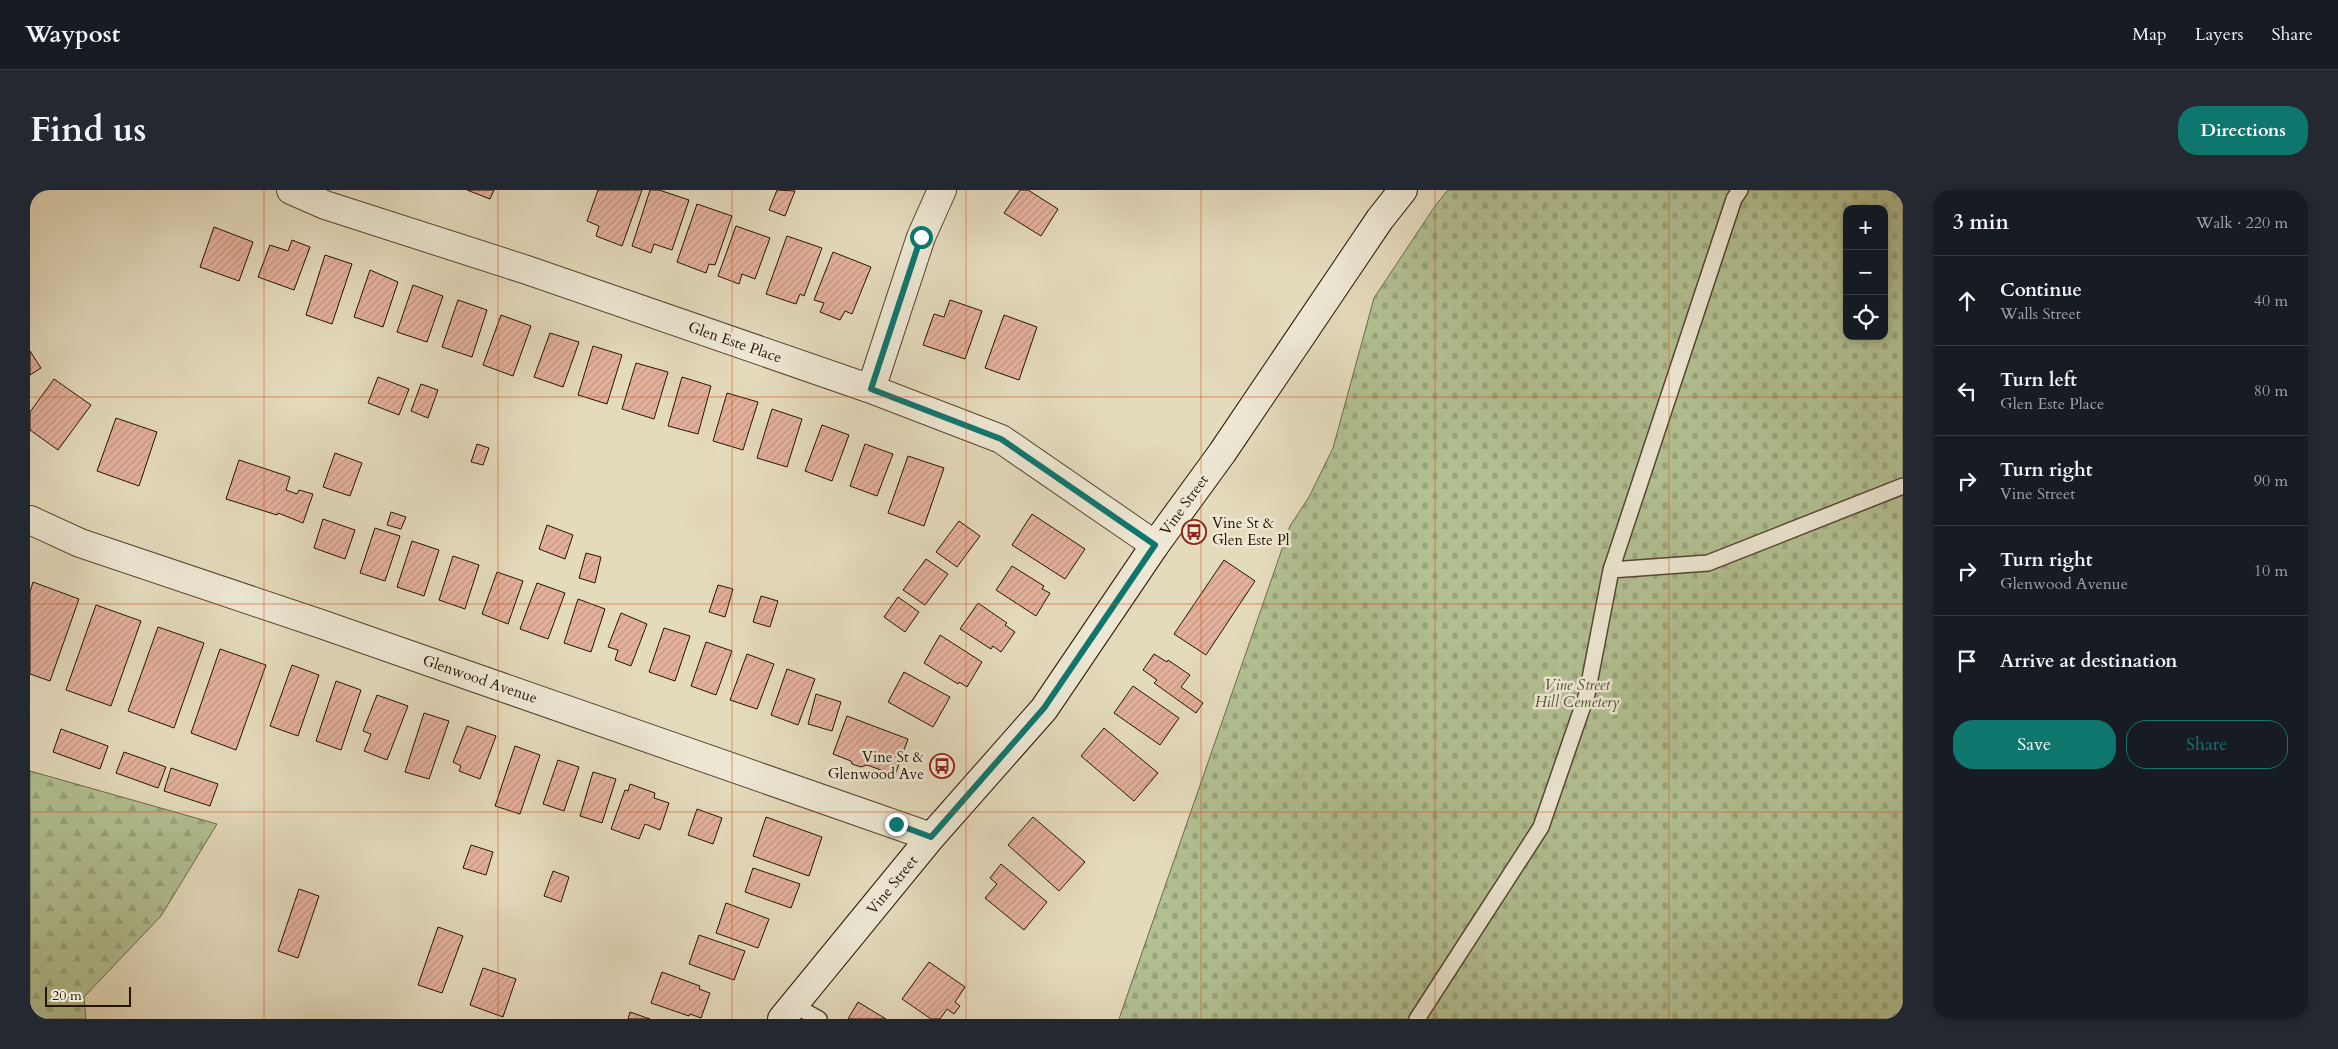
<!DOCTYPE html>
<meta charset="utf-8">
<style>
:root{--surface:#171b24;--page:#242831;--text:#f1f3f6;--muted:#9ea1a6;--line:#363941;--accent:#0f766e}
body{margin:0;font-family:Cardo,serif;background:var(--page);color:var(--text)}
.controls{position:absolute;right:15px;top:15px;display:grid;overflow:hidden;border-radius:10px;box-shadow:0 2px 8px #0003}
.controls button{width:45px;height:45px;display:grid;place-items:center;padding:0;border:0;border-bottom:1px solid var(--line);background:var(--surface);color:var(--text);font:25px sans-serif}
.scale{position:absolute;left:15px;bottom:12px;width:86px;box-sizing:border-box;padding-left:5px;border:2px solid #251402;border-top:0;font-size:14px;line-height:18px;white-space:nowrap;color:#251402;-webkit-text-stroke:4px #ede7d3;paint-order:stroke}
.stop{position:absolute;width:15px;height:15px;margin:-11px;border:4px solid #0f766e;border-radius:50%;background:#fff}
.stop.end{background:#0f766e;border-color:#fff;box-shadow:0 1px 5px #0008}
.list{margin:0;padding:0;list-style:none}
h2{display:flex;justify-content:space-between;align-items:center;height:65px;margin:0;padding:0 20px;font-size:21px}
h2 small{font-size:16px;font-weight:400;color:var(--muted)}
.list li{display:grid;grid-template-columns:32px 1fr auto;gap:15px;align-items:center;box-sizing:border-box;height:90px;padding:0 20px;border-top:1px solid var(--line)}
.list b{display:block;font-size:19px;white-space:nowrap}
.list p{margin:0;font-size:16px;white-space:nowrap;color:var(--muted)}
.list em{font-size:16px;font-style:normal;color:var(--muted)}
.actions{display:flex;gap:10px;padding:15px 20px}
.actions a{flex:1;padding:11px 0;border:1px solid var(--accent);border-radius:20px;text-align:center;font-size:18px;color:var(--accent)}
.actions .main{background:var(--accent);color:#fff}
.icon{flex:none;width:28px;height:28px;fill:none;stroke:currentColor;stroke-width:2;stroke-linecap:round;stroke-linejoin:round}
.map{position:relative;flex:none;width:1873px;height:829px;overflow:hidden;border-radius:20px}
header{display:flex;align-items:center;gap:30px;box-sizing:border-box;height:70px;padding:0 25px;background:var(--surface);border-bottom:1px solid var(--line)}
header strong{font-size:24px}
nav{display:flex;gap:28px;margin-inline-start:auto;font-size:18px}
.intro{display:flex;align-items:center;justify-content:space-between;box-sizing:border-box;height:120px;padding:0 30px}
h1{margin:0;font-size:35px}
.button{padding:12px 22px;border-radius:20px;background:var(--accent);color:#fff;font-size:18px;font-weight:700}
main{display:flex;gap:30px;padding:0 30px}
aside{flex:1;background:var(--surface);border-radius:20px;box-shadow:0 2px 8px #0003}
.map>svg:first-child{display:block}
</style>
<header>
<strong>Waypost</strong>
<nav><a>Map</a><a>Layers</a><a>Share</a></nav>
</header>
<div class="intro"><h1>Find us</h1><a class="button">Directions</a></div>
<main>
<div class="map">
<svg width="1873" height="829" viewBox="0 0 1873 829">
<defs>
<pattern id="forest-firs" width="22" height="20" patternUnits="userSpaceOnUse" patternTransform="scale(1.25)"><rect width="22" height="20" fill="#b2c092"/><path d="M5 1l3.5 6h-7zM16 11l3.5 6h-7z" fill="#99a47c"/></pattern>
<pattern id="cemetery-stones" width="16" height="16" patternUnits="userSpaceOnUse" patternTransform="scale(1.25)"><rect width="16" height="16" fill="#b2c092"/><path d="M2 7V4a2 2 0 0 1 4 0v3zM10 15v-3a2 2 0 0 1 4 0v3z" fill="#99a47c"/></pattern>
<pattern id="building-hatch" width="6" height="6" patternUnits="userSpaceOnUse" patternTransform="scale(1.25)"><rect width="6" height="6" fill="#e4b19c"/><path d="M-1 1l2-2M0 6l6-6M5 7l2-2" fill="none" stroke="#c39785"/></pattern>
</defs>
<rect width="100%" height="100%" fill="#e4dabc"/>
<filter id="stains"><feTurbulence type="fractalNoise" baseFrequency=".004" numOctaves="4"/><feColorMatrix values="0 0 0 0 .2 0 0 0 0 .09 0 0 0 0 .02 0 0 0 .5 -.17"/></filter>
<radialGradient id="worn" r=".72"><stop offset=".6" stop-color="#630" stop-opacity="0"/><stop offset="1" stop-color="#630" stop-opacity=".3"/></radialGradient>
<path fill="url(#forest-firs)" stroke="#6c6a4a" d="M0,581L187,634L131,726L54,807L56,829H0Z"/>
<path fill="url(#cemetery-stones)" stroke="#6c6a4a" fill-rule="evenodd" d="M1418,0H1873V829H1089L1260,336L1279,307L1303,258L1344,108L1405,16ZM1817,19H1854V146H1817Z"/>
<path fill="url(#building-hatch)" stroke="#251402" d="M437,0H464L460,9Z
M568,0H612L592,56L566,46L569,36L557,31Z
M620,0H629L659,10L642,60L624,54L621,63L602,56Z
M747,0L765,1L755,26L739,20Z
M990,0H998L1028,19L1011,46L974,23Z
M667,14L702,26L685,75L679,74L676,83L647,72Z
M706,36L740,48L725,89L712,84L709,94L688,86Z
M184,37L223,52L209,91L170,77Z
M757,46L792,58L774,106L770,104L766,114L736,104Z
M262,50L280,57L264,100L228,87L240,55L258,61Z
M803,62L841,77L822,124L815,121L810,130L790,122L794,113L784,110Z
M295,65L322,74L302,134L276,125Z
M340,80L368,92L353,137L324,127Z
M383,95L413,106L397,152L367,142Z
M428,110L457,120L442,167L412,157Z
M920,110L952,121L935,169L893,155L904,124L914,127Z
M471,125L501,136L483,186L453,175Z
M974,125L1007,137L989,190L955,178Z
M520,143L549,152L533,197L504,187Z
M563,156L592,165L577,214L548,205Z
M0,161L11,178L0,185Z
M606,173L638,182L624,229L592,219Z
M348,187L379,199L369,225L338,213Z
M652,187L681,196L668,244L638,236Z
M24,189L61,215L28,260L0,240V222Z
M391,194L408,200L398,228L381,221Z
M697,203L728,212L713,260L683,251Z
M742,219L772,229L757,277L727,268Z
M86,228L127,242L109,296L67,281Z
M792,235L819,245L802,291L775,281Z
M447,254L459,258L453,275L441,272Z
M835,254L863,264L847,306L820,296Z
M305,263L332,273L320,306L293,297Z
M878,266L914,278L894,336L858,323Z
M209,270L260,287L256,300L267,304L269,300L283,304L273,333L248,323L247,325L196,309Z
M361,322L376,327L371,339L357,335Z
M1002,324L1055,359L1035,389L982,355Z
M293,329L325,340L315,369L284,358Z
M929,331L950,346L927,377L906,362Z
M517,335L543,345L535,369L509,359Z
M345,338L370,346L355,391L330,383Z
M382,351L409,360L394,406L367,397Z
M556,363L571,367L565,393L549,388Z
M423,366L449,375L435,419L409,410Z
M896,369L918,384L895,415L873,400Z
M1194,370L1225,391L1176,465L1144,444Z
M982,376L1014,396L1012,399L1020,403L1006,426L966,400Z
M467,382L493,391L478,434L452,424Z
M3,392L49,409L20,491L0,484V402Z
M507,393L535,403L518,449L490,439Z
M688,395L703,399L695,427L679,422Z
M731,406L748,411L740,437L723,432Z
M868,407L889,422L875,442L854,427Z
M548,409L575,419L561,462L534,453Z
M948,413L977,433L975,435L985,442L971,462L963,456L961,459L930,439Z
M66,415L111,431L81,516L36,500Z
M591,423L617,434L601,476L585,470L588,460L578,457Z
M128,437L174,453L144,538L98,521Z
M634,438L660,446L645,491L619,482Z
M910,445L952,472L937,497L929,492L928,494L894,473Z
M676,452L702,461L686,505L661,496Z
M190,459L236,475L206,560L161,543Z
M717,464L744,474L727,519L700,510Z
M1124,464L1137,472L1138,470L1160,485L1151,497L1173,513L1166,523L1124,493L1127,490L1113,480Z
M262,475L289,485L268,546L240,536Z
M757,479L785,489L768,535L741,525Z
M874,482L920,507L903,537L858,512Z
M306,491L331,500L311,560L286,551Z
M1103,496L1149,528L1130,555L1084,523Z
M786,504L811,512L802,541L778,534Z
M347,505L378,516L357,570L334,561L341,544L333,541Z
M394,523L419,531L399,589L375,582Z
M817,526L878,549L865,585L837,575L831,577L822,574L821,571L803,564Z
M437,536L466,546L450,589L429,581L431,576L423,572Z
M1074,538L1128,583L1104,611L1051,566Z
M31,539L78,556L70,579L23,562Z
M485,556L510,565L490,624L465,616Z
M94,562L136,577L128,598L86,583Z
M528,570L549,577L534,621L513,614Z
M141,578L188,594L180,616L134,601Z
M563,582L586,589L572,633L550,626Z
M600,594L625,603L624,608L639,613L630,640L615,634L609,649L581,639L595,600L598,601Z
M667,619L692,628L683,654L658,645Z
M736,627L792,647L779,686L723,666Z
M1003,627L1055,672L1029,701L978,655Z
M441,655L463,662L456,685L433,678Z
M971,674L1017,712L994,740L955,708L967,694L960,688Z
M723,678L770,694L761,718L715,702Z
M523,681L539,687L531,712L514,706Z
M269,699L289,706L268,768L248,761Z
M696,713L739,729L728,758L686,743Z
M408,737L433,746L412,803L388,795Z
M669,745L715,761L704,790L659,774Z
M899,772L935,797L925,812L930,816L924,824L917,819L910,829H901L872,809Z
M453,778L486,789L473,827L440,815Z
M632,782L670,796L669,799L680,803L671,828L660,824L659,826L621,813Z
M828,812L856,829H818Z
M600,822L620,829H598Z"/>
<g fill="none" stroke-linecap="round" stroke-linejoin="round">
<defs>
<path id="lane" d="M1581,380L1678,373L1873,296
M764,815L789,829
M1387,829L1511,637L1557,504L1581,380L1704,9L1710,0"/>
<path id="street" d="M261,0L295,15L497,80L841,199L971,249L1125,355
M841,199L891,47L912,0
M0,330L50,353L291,434L901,647"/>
<path id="secondary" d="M752,829L901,647L1014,519L1125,355L1192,263L1350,29L1373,0"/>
</defs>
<use href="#lane" stroke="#554630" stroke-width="18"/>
<use href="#street" stroke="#554630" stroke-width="30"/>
<use href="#secondary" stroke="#251402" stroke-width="30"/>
<use href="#lane" stroke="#ede7d3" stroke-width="15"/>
<use href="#street" stroke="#ede7d3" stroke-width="28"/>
<use href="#secondary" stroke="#ede7d3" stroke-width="28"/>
</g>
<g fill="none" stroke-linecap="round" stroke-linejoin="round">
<path stroke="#0f766e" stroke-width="6" d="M866,634L901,647L1014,518L1125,355L971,249L841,199L891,47"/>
</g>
<path fill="none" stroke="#d4520b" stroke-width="1" stroke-opacity="0.55" d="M234,0V829M468,0V829M702,0V829M936,0V829M1171,0V829M1405,0V829M1639,0V829M0,207H1873M0,414H1873M0,622H1873"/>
<defs>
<symbol id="bus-ring" viewBox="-11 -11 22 22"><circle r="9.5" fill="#ede7d3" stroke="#8f2418" stroke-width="1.5"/><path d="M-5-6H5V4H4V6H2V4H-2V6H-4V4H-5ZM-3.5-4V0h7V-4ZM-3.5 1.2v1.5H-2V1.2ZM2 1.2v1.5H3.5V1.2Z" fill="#8f2418"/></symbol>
</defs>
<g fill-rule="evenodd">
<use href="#bus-ring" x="1150" y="328" width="28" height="28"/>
<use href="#bus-ring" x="898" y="562" width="28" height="28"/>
</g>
<g text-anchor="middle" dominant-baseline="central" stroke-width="5" stroke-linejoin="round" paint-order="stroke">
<g font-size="15" fill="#251402" stroke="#ede7d3">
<text transform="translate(705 152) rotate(19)">Glen Este Place</text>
<text transform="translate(1154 315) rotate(-54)">Vine Street</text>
<text transform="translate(450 489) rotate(19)">Glenwood Avenue</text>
<text transform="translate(862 695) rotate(-51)">Vine Street</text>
</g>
<g font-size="15" fill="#251402" stroke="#ede7d3" text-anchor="start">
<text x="1182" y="333">Vine St &amp;<tspan x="1182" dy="17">Glen Este Pl</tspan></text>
<text x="894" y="567" text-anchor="end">Vine St &amp;<tspan x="894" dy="17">Glenwood Ave</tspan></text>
</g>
<g font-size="15" font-style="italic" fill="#565034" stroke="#ede7d3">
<text x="1547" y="495">Vine Street<tspan x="1547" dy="17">Hill Cemetery</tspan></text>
</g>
</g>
<rect width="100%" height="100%" filter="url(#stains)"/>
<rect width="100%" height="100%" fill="url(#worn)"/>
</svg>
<div class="controls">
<button>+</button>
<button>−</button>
<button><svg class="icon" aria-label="locate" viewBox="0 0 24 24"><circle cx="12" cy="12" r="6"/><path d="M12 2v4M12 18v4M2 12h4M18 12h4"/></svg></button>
</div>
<div class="scale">20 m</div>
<div class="stop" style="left:891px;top:47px"></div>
<div class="stop end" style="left:866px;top:634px"></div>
</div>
<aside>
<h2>3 min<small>Walk · 220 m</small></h2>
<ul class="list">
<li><svg class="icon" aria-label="ahead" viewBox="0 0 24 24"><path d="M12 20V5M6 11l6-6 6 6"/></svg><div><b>Continue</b><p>Walls Street</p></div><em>40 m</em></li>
<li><svg class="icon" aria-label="left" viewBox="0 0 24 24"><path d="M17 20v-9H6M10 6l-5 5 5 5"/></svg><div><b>Turn left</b><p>Glen Este Place</p></div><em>80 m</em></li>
<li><svg class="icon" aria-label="right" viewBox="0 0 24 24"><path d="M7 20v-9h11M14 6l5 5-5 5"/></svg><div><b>Turn right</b><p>Vine Street</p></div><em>90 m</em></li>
<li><svg class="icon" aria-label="right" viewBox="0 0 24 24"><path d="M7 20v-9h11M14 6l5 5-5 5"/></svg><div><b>Turn right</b><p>Glenwood Avenue</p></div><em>10 m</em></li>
<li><svg class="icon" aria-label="arrive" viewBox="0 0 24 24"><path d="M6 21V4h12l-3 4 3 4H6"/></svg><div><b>Arrive at destination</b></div></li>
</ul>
<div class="actions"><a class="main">Save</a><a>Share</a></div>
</aside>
</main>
